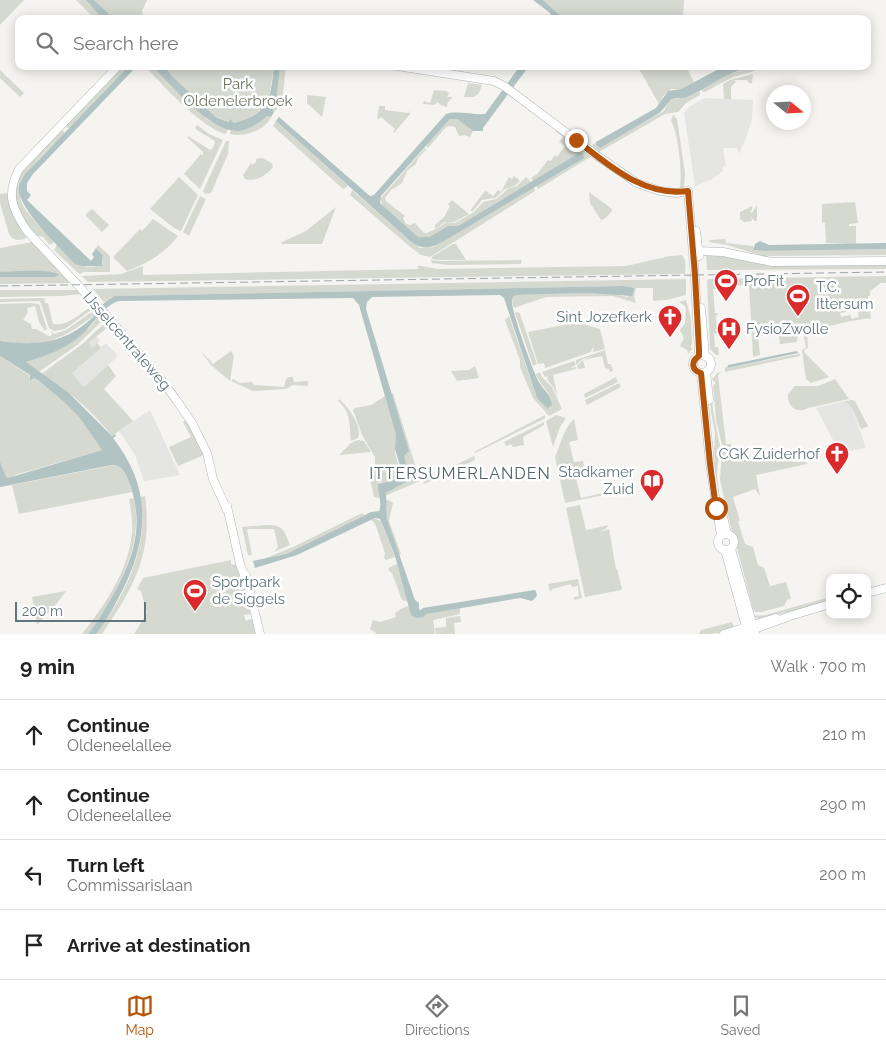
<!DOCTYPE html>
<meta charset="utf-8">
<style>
:root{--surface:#fff;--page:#f6f6f6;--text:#222;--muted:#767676;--line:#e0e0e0;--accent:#b45309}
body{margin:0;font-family:Raleway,sans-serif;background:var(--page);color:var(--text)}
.controls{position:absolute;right:15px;bottom:15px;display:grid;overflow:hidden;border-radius:10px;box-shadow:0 2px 12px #0003}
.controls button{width:45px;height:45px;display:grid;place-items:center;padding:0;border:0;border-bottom:1px solid var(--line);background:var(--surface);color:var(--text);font:25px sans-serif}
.compass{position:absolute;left:766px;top:85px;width:45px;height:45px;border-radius:50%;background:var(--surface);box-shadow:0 2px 12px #0003;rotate:108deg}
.scale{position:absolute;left:15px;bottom:12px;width:131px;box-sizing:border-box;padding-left:5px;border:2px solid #61767b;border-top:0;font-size:14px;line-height:18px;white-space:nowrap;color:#61767b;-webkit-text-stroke:4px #fff;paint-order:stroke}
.stop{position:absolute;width:15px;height:15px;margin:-11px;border:4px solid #b45309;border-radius:50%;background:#fff}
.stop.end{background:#b45309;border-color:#fff;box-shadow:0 1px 5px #0008}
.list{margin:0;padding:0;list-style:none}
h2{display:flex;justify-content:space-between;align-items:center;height:65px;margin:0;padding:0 20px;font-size:21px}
h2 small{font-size:16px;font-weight:400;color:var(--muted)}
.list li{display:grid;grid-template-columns:32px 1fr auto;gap:15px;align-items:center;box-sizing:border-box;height:70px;padding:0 20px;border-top:1px solid var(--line)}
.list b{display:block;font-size:19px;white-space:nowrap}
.list p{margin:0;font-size:16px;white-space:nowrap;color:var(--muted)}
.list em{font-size:16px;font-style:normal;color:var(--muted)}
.icon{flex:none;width:28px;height:28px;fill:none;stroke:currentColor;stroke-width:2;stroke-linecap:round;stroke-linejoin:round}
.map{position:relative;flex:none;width:886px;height:634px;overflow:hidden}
.search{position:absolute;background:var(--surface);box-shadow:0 2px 12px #0003;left:15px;right:15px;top:15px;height:55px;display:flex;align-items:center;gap:12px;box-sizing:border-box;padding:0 18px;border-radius:10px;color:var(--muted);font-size:19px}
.sheet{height:345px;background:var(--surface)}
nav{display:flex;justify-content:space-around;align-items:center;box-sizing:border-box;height:70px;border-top:1px solid var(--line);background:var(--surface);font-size:14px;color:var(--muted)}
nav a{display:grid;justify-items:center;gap:2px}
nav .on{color:var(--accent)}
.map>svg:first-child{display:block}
</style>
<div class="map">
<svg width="886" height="634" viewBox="0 0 886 634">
<rect width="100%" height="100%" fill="#f5f4f1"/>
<path fill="#e5e5e4" d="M704,98L753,100L752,119L746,138L739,154L737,148H723L726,166H723V171L712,179L695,186L684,113L689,107Z
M96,336L100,340L97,343L101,347L106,343L118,356L84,387L72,373L88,343Z
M845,401L852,408L866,448L840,453L816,408Z
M150,410L180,475L144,481L135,455L119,431Z"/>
<path fill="#d6d9d0" d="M0,0H24L0,25Z
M76,0H147L142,11L143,19H95Z
M543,0H684L683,19H564Z
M120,66H129L69,129L65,125Z
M145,66H152L208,120L228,129L226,134C204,130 162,85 145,66Z
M164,66H274L269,97L264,109L248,119L234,123L217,118L172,76Z
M280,66H286C284,79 285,103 274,112L272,108L277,95Z
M635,66H686L694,82L681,89H671L663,96L659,104L639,69H636Z
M751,66H754V71L733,77L705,92H703L701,89L726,75L750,68Z
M0,70L24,93L20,97L0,78Z
M753,74L752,83H749L747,80H734L736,82L731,87V99H724L723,84L730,80Z
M468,83L482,85L479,93L474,97H464Z
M434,90L446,91L449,93L447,97H453L448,102L447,107L441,105L438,102L442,99L434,105L423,104L424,101L430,103Z
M700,91V95L686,103L678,112L665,114L599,152L591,146L596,142L600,147L664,111L668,102L673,99L687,97Z
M307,95L326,97L322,117L307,103Z
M380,106H385V110L409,113L410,110V114L394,133L393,132L395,129L381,117L379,119L377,118L379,107Z
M673,115L677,119L685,173L684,187L680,188C682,169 679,137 671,120Z
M267,116L271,117C266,130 243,138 230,134L231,130C245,133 256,124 267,116Z
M451,118L457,119L473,131L470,137L465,135L459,136L455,127L449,126L446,127L428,148L426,146Z
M276,121L348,186L345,188L343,189L273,126Z
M197,125L209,134L223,140L200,189L184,174L201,154L203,155V152L187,137L188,136L210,150L213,148L215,141L197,130L195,128Z
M61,129L65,133C48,151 6,182 25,209C34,221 45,231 54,242L50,245L43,237L35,235L28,227L19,215L14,199L18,174Z
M556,130L592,156L538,189L536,186L583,157V153H579L533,181L531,178L537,174L548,160L551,161L555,155L557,157L565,146L559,142L563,137L555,131Z
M226,141H229L228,154L211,193L205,194L203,191Z
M425,148L426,150L418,158L416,164L407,171L402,183L391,190L385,198L386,201L405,216L403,218L406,224L410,225L415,223L424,233H427L436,229L447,222L455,223L474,212L483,202L496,199L509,188L517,186L526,177L531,182L458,226H448L427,238L418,237L383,206L380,199Z
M262,158L272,163L273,167C267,175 256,182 245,179L243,175L251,163L252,165L256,162V159Z
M514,176L520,181L516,185L505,189L495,198L482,200L473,211H470L484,192L486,191L493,196L498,190L501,192L509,177L512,179Z
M179,177L198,195L181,231L174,228L150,209Z
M534,187L535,191L430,257L421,255L409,246L350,195L352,190L410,241L420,248L433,247Z
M589,192L612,209V211C608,215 606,219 601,220L590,203Z
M6,193L9,195L27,235L25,239C18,240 13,241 9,234L0,203V194Z
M200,196L206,199L189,236L183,232Z
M452,200L469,214L454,222H445L435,229V225L444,217L450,206L448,204Z
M855,202L858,223L849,224V226H856V244L826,243L825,223L822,222V204Z
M757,205V221H755L751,217L752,221L744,222L740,219V212L752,206V210L750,211L752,213Z
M336,207L322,244H281L282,242L306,231Z
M92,209L109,225L102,232L85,215Z
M153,219L178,236C164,254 148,263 127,271L113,257L140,229L142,231Z
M725,239L726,243L753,246L754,250L764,251L886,249V255L763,256L727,245L709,242L710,240Z
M32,242L35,243L72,283L0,284V277H55L56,273L0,272V248Z
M453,244H456L466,260H440L431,259L433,256Z
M57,245C71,259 80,273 103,264V255L96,248L98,245L110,256V272H83L80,274L77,272L54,250Z
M706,254H718L744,260L886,263V269L707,270Z
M682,255C687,261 685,266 685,274L88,282L82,276L121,274L143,266V275L419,269L417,266H422L437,269L626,266L670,256Z
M431,260L440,261L522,260L521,264L448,265L432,263Z
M886,276V283H881L870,291V296H868V305L854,308L853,302H848V308L846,309V312L840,313L841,317L850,315L852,319L859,317L858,312L860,309L867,308L870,310L871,319C863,317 814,329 807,334L808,348L804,350L805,353L829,377L811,383L806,379L802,350L806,348L803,330L798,331L797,342L780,344L779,336H758L760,355L753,357L749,285L717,286L716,289H713L715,313H718L716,316L717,333L714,334L715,347H718L719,355H716L710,349L707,281L708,279Z
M686,279V295L666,300L653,301V288H636L634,297L636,303L613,296L546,297L514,308C512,303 511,297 516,295L588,293L612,294L628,297L623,286L119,296L111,297L104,302L93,289Z
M0,290H79L82,294L61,296L0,297Z
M44,298L45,303H48L53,324C67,327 80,313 91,307L83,299H86L105,319H102L91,310L65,329L54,331L49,328L40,301L0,302V299Z
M686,300L691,318L692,345H691V348H693L688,354L687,350L680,346L684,338L680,330L685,323L686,310L685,306L679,302Z
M30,303L39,304L47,329L45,331L39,322L35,306L27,308L28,312L23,320L31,324L32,329H36L49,336L52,335L51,331L54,334L66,330L90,313H93L101,322L77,345L39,372L26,362C48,355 65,348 82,333C88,329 93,325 96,319L93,316C59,342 43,347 0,341V304Z
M518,312L520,314L537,364L533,366L515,313Z
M509,316L537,398L550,409C556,397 540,386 536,374L540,372L541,376L552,387L562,409L549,416L533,398L520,367V360L505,320Z
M107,321L110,324C105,331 96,336 89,343L92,348L97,343L101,348L72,373L84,387L108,365L116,376L104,389L133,421L112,436C93,412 68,389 41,374L81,345Z
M569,324H583L600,329L605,349L593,352L594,345L591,352L545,368L544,363L538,364L528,332Z
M200,350L213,364L231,351L234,356L230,381L211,365Z
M605,350L608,364H611L613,371L610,372L609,369L605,368L602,356L583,360L585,368L578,369L577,366L583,360L594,355L583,359L576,365V360Z
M799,352L800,356L725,372V367L728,368L798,354Z
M0,356L30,376L29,378H34L38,380L64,402L79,417L102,450L15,475L11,478L10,485L0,487Z
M574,361L576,365L570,368L576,367V369L553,375L558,398L554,388L547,379L548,376L545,377L542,372Z
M475,366L479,378L457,381L451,371L469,370Z
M721,372L718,375L726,444H731V448L722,445L716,420L713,385L715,384V381H713L712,378H714L717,373Z
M289,377H293L294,382L308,381V386L293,385L286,389L253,391L231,381L233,379L240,383L252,382L254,385L284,387L286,379Z
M616,377L618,382L585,398L584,394Z
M709,379H711L713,411L720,446L716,479L714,450L715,433L711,412Z
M835,379L849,399L808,408C797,414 787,407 788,394L795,386H818Z
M619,383L621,387L587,405L585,400Z
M393,393L420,481L385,496L388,490L411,479V476L410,475L404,456L408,450L391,394Z
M385,396L396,435L395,453L400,471L393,480L378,483L379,498L374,497L369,474L375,466V457L362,435L353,410L355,408L371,405Z
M339,399C348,406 363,427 358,438L351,441C349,427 352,412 338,401Z
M852,400L855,401L868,426L861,429L852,408L845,401Z
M545,415V418L542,420L475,453L474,452Z
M556,415L566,418L560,427L553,447L546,421Z
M574,419L578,440L569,442L574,462L583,461L586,473L575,475L581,498L634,486V489L565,503L555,457C561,444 563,429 574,419Z
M187,420L204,455L178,466L169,447L191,437L183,422Z
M544,422V425L523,437L524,445L513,447L511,444L506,446L504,442Z
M358,440L364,441L371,452L339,455L351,443Z
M722,448L733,452L734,455L782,458L788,461L806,462L807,464L756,475L760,496L755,489L733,497L740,521H738L745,544L753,547L758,565L764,568L770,586L786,582L791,598L787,600L784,606L762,612H755L753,609L737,548V538L732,532L720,480Z
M474,456L475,460L424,484L423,481Z
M115,465C126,468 129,481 132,492L19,514L12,485Z
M145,496C153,554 134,587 102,634H96C124,599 151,542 140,497Z
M134,498C141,534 130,563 113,595C106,608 98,622 88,634H82C105,605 128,571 132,534C133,522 131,510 129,499Z
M386,500H388L393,503L389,521L401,554L399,555L387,519Z
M580,505L586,530L609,525L605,529L599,532L609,529L616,569H617L622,589L621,590L585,597L566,508Z
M362,513L364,515L286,554L263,559L293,547Z
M373,518L381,521L395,557L386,560L384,558L385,553L376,526L371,519Z
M252,526C260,526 277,522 283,530C286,534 288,541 290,545L274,552L278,547L274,529H247L252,555H248L242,527Z
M231,560V564L239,566L251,611L250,614L244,615L246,621L251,619L253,620L255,634H134L147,613L141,591L137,589L143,578Z
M397,564L408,602L402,600L392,573L388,570L390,567Z
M578,579L582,598L574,600V597L579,596L578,586L572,587L571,584L552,589V590L550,591L548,584Z
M66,591L57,603L37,625L32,597Z
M830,597V602L759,619L753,616L765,615Z
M410,605L411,615L423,617L427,614L460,608V614L433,620L435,634H376L375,632L370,629L373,620L380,622L396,617L395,613L401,609Z
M460,616L461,622L454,623L455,634H436L435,628L446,627V618Z
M732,622L734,628C724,634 711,634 699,634L701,630Z"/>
<path fill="#b1c3c3" d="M86,0H94L111,16H131L134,19H103Z
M533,0H543L564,19H552L550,13Z
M129,66H137L33,174L27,183V191L31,195L27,200L91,261L94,257L92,254L96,248L103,255L102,266H82L75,264C61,249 17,208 19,188C19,183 23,178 25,174Z
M152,66H164L172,76L217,118L229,122L230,119L234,123C270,114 270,100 274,66H280L277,95L272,108L274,112L271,117L267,116C259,123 247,131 236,131C208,130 172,85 152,66Z
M520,66H529L483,128V131H473L457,119H450L381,196L380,203L418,237H429L448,226H458L579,153H583L584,158L444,241C431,248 423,251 410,241L276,121L279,117L370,196L374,195L446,114C457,110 473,115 485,114Z
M730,66H751V68C726,71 709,88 687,97C683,99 677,97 672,99C667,102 664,111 656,115L600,148L596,145L597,144L596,142L656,108L668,91L681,89L719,69Z
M760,241L769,245L886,243V249L764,251L753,250L755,244Z
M0,272C13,272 51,268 59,275L55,277H0Z
M623,286L634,288L632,296L588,293L516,295C513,297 513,296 512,301C511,310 533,372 539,382C543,390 551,394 552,405L548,409L537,398L504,298L500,295L372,297L367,302L366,309L373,332L409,451L404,456L410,475L412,477L411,479L386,493L387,519L415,600L419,603V609L421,610L423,608L534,590L536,591L537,596L532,601L520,598L427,614L423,617L416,618L411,615L395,556L382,523L380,519L375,518L297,555L255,568L253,561L286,554L371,512L379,511C383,503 377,493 378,484L393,480L400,473V466L395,449L396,435L359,305L353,298L119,301C102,306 92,327 79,337C63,350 45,356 26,362L68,392L112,436L115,434L116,436L113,438C153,489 149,540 120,595C113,608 106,622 96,634H88C98,622 105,609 113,595C134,557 145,525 129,482C126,473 122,465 112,465L0,487V462L6,477L8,478L102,450L79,417L64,402L38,380L34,378L30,380V375L0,356V341C36,346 65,344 93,317C102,308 102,301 115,296Z
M797,351L798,353L727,368L728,365Z"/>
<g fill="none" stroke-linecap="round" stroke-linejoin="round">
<defs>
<path id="secondary" d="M118,66L19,169C6,194 12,209 27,231L104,313L163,382L177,401L192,423L207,453L213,479L227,510
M397,66L494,81L504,86L596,155L637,183L660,191L676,193L688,191L695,278L699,356
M696,231L699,256
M698,251L723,252L772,262L886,261
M701,308L705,356
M693 364a9 9 0 1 1 18 0a9 9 0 1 1-18 0Z
M706,372L709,400
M701,373L710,463L721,536
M720,503L727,534
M227,506L240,564L246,580
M718 542a8 8 0 1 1 16 0a8 8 0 1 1-16 0Z
M731,549L755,633
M725,550L748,634
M246,575L260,634
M867,593L886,588
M724,634L776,618
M741,634L790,616L830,604"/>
</defs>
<use href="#secondary" stroke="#aeb6b8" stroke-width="9"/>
<use href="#secondary" stroke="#fff" stroke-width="8"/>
<path stroke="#9ba5a8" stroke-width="1" stroke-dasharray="8 4" stroke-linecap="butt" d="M0,286L886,272"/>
</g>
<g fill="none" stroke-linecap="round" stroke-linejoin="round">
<path stroke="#b45309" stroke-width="6" d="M576,140C609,165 643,197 688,191L695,275L699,350V356C691,361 691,370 701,373L710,464L716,508"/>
</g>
<defs>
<symbol id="stadium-pin" viewBox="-11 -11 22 30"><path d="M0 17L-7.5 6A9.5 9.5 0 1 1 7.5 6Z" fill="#db2a2c" stroke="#fff"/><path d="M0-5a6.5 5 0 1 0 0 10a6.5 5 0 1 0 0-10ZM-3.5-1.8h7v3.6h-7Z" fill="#fff"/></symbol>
<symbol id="church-pin" viewBox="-11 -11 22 30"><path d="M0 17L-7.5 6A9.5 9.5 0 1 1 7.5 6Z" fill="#db2a2c" stroke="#fff"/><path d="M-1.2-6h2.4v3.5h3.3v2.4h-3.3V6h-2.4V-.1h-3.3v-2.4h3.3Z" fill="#fff"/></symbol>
<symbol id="hospital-pin" viewBox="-11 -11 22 30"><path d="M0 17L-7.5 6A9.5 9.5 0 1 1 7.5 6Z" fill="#db2a2c" stroke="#fff"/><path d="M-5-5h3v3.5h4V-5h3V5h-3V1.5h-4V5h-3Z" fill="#fff"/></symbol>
<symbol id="library-pin" viewBox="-11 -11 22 30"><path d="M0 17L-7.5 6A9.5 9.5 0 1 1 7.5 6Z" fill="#db2a2c" stroke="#fff"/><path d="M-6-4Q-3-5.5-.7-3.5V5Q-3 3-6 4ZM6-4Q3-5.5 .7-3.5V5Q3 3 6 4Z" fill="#fff"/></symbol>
</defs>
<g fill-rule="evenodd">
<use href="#stadium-pin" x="712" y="267" width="28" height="38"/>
<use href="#stadium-pin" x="784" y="282" width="28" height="38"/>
<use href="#church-pin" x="656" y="303" width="28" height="38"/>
<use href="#hospital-pin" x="715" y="315" width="28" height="38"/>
<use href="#church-pin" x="823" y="440" width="28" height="38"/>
<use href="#library-pin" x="638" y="467" width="28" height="38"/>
<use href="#stadium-pin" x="181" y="577" width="28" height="38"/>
</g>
<g text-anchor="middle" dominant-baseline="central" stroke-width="5" stroke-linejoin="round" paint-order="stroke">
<g font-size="15" fill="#6d7863" stroke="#fff">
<text x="238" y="84">Park<tspan x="238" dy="17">Oldenelerbroek</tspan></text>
</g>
<g font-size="15" fill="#61767b" stroke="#fff" text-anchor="start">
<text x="744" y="281">ProFit</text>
<text x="816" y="287">T.C.<tspan x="816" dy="17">Ittersum</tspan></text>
<text x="652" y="317" text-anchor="end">Sint Jozefkerk</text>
<text x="746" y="329">FysioZwolle</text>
<text x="820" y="454" text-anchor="end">CGK Zuiderhof</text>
<text x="634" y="472" text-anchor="end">Stadkamer<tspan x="634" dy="17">Zuid</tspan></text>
<text x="212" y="582">Sportpark<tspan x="212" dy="17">de Siggels</tspan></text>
</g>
<g font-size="15" fill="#61767b" stroke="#fff">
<text transform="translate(127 341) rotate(49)">IJsselcentraleweg</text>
</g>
<g font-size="16" letter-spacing="1" fill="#526266" stroke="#fff">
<text x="460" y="473">ITTERSUMERLANDEN</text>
</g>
</g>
</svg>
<div class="controls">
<button><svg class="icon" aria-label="locate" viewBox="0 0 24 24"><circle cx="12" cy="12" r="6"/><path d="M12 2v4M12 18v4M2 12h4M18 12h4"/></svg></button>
</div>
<svg class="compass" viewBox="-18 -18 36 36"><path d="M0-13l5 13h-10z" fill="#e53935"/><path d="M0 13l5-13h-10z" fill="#767676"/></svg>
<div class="scale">200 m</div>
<div class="stop" style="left:716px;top:508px"></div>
<div class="stop end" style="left:576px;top:140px"></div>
<div class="search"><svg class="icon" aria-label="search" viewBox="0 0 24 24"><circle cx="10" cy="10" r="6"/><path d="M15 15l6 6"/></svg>Search here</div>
</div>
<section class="sheet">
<h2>9 min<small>Walk · 700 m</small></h2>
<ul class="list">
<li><svg class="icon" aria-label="ahead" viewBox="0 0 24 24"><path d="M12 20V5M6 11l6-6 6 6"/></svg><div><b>Continue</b><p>Oldeneelallee</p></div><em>210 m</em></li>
<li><svg class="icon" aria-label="ahead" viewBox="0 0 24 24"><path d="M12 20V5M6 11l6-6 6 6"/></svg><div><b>Continue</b><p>Oldeneelallee</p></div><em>290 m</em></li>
<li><svg class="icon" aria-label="left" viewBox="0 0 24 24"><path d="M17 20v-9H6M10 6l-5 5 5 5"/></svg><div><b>Turn left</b><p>Commissarislaan</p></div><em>200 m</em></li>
<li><svg class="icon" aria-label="arrive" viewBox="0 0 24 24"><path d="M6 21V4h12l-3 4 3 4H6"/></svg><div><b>Arrive at destination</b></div></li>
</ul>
</section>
<nav>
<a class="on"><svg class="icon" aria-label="map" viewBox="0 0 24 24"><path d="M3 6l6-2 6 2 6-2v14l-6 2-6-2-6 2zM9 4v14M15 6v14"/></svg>Map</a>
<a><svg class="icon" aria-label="directions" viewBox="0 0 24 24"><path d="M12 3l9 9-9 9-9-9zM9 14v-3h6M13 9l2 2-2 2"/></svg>Directions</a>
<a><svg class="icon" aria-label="saved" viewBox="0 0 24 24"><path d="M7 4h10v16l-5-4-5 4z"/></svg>Saved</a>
</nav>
